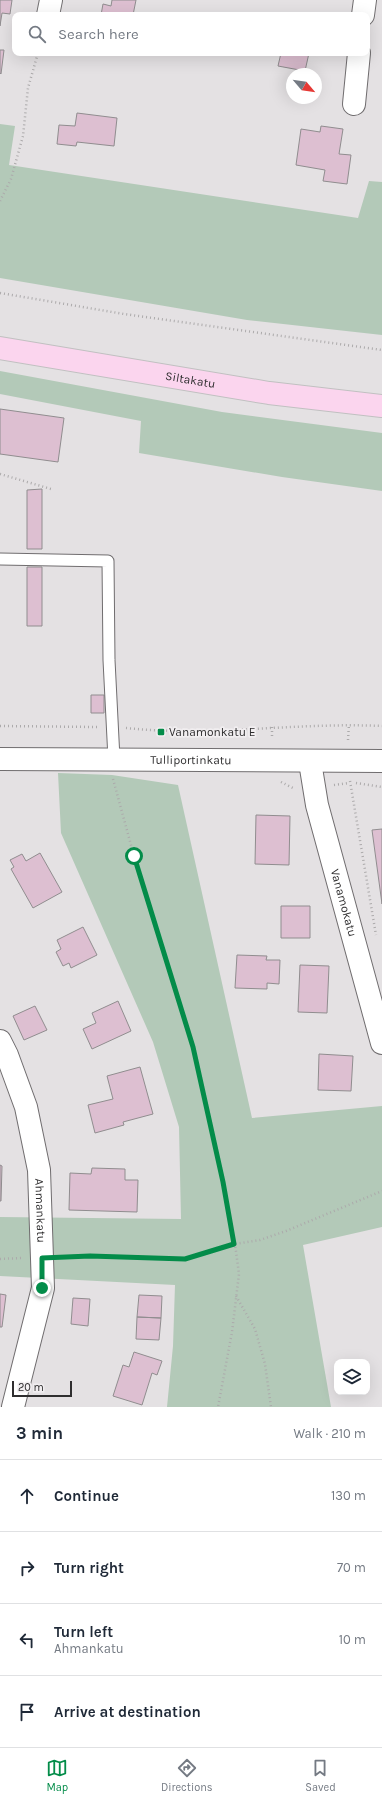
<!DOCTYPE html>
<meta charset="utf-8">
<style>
:root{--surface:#fff;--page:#f6f6f7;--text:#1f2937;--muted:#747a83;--line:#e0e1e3;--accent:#038c49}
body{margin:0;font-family:Karla,sans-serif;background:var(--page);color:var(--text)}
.controls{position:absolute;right:12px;bottom:12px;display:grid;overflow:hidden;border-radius:8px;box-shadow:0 4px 16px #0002}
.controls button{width:36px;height:36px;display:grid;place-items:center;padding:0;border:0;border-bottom:1px solid var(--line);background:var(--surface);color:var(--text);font:20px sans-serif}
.compass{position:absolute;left:286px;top:68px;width:36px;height:36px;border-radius:50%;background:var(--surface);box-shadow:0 4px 16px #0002;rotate:119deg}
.scale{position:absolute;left:12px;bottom:10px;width:60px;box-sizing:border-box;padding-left:4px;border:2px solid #2f2e2f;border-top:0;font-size:11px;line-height:14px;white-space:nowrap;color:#2f2e2f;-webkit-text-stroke:3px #f1eef0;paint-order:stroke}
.stop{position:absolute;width:12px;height:12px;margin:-9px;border:3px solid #038c49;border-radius:50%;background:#fff}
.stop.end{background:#038c49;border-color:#fff;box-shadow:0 1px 4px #0008}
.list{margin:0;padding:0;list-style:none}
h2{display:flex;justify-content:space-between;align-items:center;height:52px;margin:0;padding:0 16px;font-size:17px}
h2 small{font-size:13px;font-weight:400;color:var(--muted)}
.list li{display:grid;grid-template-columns:26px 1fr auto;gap:12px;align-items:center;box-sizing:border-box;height:72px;padding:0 16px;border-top:1px solid var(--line)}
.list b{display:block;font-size:15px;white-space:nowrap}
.list p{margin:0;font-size:13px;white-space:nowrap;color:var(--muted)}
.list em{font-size:13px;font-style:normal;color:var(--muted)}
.icon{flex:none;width:22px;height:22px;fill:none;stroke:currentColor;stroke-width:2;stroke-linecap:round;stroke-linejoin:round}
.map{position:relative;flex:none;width:382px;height:1407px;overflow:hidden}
.search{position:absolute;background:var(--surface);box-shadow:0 4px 16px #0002;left:12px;right:12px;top:12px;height:44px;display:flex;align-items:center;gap:10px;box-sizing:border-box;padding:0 14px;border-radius:8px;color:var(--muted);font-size:15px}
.sheet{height:340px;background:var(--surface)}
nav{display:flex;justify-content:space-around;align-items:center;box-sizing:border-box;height:56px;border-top:1px solid var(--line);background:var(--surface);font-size:11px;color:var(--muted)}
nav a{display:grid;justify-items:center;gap:2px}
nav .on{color:var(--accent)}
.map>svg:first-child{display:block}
</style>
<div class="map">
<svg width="382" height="1407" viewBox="0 0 382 1407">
<rect width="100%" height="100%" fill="#e4e1e3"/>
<path fill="#b3c9b8" d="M0,124L15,126L9,165L358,218L369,181L382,182V335L247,320L0,278Z
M0,371L222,412L382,433V491L282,477L139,453L141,421L0,394Z
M58,773L112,775L178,785L252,1118L382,1106V1227L303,1245L331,1407H167L173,1346L175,1285L0,1276V1217L181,1219L179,1127L153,1042L61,833Z"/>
<path fill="#ddbfd1" stroke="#908d8f" d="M0,0H12L10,14L2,13L0,26Z
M112,0H136L133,15H101L103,4L111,6Z
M0,50H4L1,74L0,73Z
M281,53H309L305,71L278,66Z
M77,113L117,118L114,146L77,142L76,146L57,144L59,125L75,126Z
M321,126L343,129L339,154L351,155L347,184L323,181L325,170L296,165L301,129L320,132Z
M0,409L64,418L58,462L0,454Z
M42,489V549H27V490Z
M27,567H42V626H27Z
M91,695H104V713H91Z
M256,815L290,816L289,865L255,864Z
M382,829V904L372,830Z
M40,853L62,892L33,908L11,869L14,867L10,860L22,854L26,861Z
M281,906H310V938H281Z
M83,927L97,955L71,968L69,963L63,966L56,952L61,949L57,940Z
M237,955L267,956L266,960H280L279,984L267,983V989L235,988Z
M300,965L329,966L327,1013L298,1012Z
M118,1001L131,1031L92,1049L83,1029L96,1023L92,1013Z
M35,1006L47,1030L24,1040L13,1016Z
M319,1054L353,1056L351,1091L318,1090Z
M140,1067L153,1114L123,1122L124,1125L95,1133L88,1105L113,1099L107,1076Z
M0,1165L2,1166L1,1201H0Z
M92,1168L125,1169V1180H138L137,1212L69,1210L70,1173L91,1174Z
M0,1294L6,1295L2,1327H0Z
M139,1295L162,1296L161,1318L137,1317Z
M73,1298L90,1299L88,1326L71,1324Z
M137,1317L161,1318L159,1340L136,1339Z
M134,1352L162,1361L157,1375L152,1373L142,1405L113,1396L123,1365L129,1367Z"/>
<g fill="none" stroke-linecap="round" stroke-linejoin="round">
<defs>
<path id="service" d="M0,559L108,561L109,660L114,759"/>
<g id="minor">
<path d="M48,15L51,0"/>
<path d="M363,15L365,0"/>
<path d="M354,104L359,53"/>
<path id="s1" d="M0,1041L7,1055L26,1107L39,1170L43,1288L13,1407"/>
</g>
<g id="tertiary">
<path id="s2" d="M0,759L382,761"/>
<path id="s3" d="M310,762L317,805L382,1043"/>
</g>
<g id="primary">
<path id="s4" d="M0,348L269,393L382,406"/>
</g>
</defs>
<use href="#service" stroke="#706d6f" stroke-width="13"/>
<use href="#minor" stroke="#706d6f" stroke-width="24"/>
<use href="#tertiary" stroke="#706d6f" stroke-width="24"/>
<use href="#primary" stroke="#c1c0c1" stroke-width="24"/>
<path stroke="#acaaab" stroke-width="2.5" stroke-dasharray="1 3" stroke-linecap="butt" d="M0,201L11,179L23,136L28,88L38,53
M0,293L124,314L382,350
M0,474L51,489
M0,726L97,727
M272,727V739
M126,728C211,737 297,722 382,726
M348,740L349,724
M113,779L134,856L193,1047L223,1182L235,1244L239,1274L232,1332L218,1407
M350,781L376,935
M281,782L293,788
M356,783L382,787
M334,785L349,783
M62,1257L90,1255L185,1259L235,1244L260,1240L286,1231L382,1191
M0,1259L21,1258
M236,1296L255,1329L265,1364L271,1407"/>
<use href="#service" stroke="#fff" stroke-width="11"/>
<use href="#minor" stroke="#fff" stroke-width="22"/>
<use href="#tertiary" stroke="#fff" stroke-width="22"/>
<use href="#primary" stroke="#fbd5ee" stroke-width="22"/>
</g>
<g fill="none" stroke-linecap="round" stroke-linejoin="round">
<path stroke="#038c49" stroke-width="5" d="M42,1288V1258L90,1256L185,1259L234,1244L223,1182L193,1047L134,856"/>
</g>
<rect fill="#038c49" stroke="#f1eef0" stroke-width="1.5" x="157" y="728" width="8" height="8" rx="2"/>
<g text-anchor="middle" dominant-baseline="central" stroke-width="3.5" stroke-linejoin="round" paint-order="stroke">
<g font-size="12" fill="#2f2e2f" stroke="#f1eef0">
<text stroke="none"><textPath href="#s4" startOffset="193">Siltakatu</textPath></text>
<text stroke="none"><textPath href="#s2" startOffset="191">Tulliportinkatu</textPath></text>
<text stroke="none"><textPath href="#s3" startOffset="145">Vanamokatu</textPath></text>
<text stroke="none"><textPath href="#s1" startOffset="176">Ahmankatu</textPath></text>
</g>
<g font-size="12" fill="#2f2e2f" stroke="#f1eef0" text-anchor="start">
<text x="169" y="732">Vanamonkatu E</text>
</g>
</g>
</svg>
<div class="controls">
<button><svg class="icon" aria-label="layers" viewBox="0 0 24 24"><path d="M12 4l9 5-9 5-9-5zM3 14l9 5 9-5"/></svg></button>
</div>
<svg class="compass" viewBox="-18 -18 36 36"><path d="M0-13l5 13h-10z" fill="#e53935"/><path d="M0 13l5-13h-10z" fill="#747a83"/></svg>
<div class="scale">20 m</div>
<div class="stop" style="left:134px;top:856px"></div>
<div class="stop end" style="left:42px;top:1288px"></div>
<div class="search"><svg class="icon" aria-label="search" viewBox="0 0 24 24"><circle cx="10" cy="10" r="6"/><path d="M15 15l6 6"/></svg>Search here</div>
</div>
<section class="sheet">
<h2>3 min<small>Walk · 210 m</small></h2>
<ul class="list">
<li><svg class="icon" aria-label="ahead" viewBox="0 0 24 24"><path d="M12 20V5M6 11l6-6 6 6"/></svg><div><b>Continue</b></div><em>130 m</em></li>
<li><svg class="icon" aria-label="right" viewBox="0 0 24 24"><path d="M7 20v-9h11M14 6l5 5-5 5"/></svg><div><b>Turn right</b></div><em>70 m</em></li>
<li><svg class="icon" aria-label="left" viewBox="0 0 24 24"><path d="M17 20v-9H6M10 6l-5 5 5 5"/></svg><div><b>Turn left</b><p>Ahmankatu</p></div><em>10 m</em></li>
<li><svg class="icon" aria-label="arrive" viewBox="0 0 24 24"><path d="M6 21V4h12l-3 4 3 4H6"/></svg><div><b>Arrive at destination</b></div></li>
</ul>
</section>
<nav>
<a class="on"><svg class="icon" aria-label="map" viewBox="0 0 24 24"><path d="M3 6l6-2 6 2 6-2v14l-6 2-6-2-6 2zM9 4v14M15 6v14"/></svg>Map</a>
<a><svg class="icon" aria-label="directions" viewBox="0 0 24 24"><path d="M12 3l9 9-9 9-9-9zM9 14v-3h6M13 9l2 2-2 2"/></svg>Directions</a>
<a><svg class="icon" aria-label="saved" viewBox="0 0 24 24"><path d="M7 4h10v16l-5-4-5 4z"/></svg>Saved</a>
</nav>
